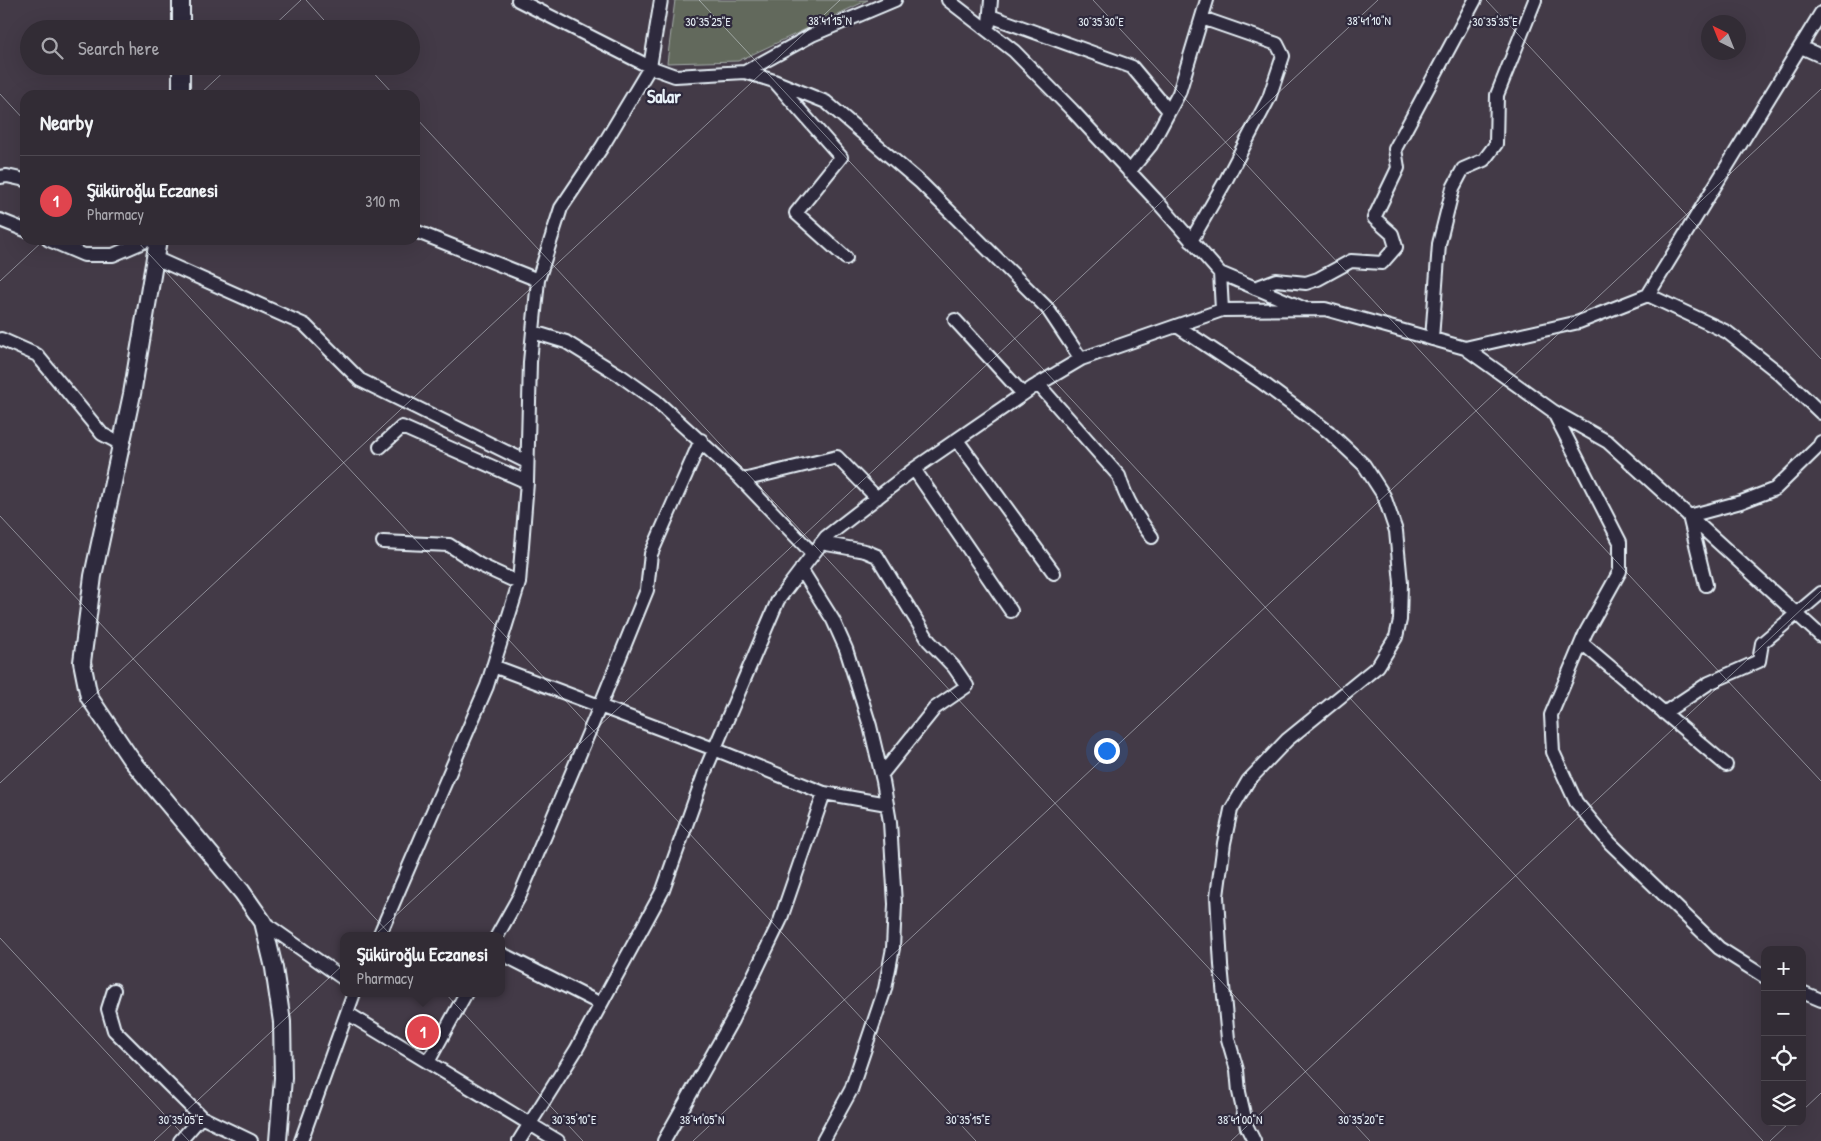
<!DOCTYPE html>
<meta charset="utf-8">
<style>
:root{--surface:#322c35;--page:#3a343d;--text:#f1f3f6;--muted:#a8a7ad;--line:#4d4850;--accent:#ff9aa2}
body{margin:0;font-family:"Patrick Hand",sans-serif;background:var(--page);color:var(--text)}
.controls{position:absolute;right:15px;bottom:15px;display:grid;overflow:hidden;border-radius:10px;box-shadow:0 5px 20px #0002}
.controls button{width:45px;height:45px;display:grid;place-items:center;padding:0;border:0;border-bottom:1px solid var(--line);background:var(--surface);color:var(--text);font:25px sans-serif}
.compass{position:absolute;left:1701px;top:15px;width:45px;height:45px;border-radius:50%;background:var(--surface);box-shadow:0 5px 20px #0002;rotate:317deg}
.you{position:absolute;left:1106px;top:750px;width:18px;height:18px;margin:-12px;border:4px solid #fff;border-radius:50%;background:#1a73e8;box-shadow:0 0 0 8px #1a73e833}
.badge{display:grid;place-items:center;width:32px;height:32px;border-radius:50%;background:var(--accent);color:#fff;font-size:16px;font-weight:700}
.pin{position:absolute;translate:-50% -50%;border:2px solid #fff;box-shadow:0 1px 5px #0006}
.popup{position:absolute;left:340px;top:932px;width:165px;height:65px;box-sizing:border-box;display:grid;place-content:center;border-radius:10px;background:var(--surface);filter:drop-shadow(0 1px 4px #0005);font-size:16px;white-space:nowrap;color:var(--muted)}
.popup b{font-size:19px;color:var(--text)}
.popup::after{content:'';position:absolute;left:50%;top:100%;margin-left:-10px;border:10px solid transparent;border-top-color:var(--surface)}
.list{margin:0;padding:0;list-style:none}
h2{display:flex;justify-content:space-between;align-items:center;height:65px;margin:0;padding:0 20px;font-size:21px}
h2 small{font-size:16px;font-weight:400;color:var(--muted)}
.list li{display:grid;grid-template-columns:32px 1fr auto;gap:15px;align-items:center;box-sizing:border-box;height:90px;padding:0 20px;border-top:1px solid var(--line)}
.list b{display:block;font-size:19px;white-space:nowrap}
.list p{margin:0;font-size:16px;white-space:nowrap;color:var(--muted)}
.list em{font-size:16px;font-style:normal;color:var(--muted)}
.icon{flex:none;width:28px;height:28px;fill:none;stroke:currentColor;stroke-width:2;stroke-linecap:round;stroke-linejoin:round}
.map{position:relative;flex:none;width:1821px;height:1141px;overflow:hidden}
.search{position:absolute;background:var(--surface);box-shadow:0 5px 20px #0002;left:20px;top:20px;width:400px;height:55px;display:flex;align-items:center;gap:12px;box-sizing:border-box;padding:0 18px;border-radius:28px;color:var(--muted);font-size:19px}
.panel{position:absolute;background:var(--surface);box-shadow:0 5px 20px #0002;left:20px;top:90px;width:400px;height:155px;border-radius:15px}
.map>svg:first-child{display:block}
</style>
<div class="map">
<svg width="1821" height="1141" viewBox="0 0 1821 1141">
<rect width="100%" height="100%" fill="#433a47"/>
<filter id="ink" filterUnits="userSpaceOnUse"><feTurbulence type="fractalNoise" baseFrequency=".02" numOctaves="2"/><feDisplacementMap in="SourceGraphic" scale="10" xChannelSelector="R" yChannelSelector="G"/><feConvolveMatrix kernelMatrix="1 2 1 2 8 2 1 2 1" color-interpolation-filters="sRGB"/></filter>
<g filter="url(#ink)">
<path fill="#62695c" stroke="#a5adaa" d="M675,0H868L738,61L667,63Z"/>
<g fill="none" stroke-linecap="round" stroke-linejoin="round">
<defs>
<path id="minor" d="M518,0L650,67L675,76L745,72L812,35L895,0
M948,0L1014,51L1072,110L1155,199L1220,273L1222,310
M990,16L1132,67L1169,111
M989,24L991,0
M1801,47L1821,56
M745,72L774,81L826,102L921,183L1047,308L1081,359
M776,83L841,157L796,213L846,258
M1129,172L1151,145L1179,93L1207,0
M0,177L7,176L25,180
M0,220L25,230
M415,231L538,280
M49,240L84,255H113L148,240
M1191,241L1226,180L1269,98L1283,56L1277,44L1202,18
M155,258L305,325L360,380L527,462
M1220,273L1303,308
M1255,288L1276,280L1306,283L1318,279L1351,261L1382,263L1396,247L1392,234L1374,218L1398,168L1395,149L1475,0
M1648,295L1727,332L1779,373L1821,413
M955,320L1023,394
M1177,326L1260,381L1329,432L1364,465L1384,496L1396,531L1401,583L1400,620L1396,637L1378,666L1287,740L1248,781L1231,810L1224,843L1217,896L1221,965L1228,1039L1237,1070L1239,1092L1247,1127L1254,1141
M533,332L566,342L621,376L656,401L738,476L813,554
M1,339L37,355L102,434L121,444
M1432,339L1439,244L1453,188L1463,169L1484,160L1496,144L1497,95L1535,0
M1465,348L1579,322L1648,295L1821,13
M1038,384L1119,476C1126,500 1137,517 1152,537
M1553,411L1608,442L1821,636
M957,440L1054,573
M380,447L402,427L527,482
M914,469L1011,611
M743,480L837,457L877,498
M383,542L449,545L480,565L519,583
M821,543L865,551L877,556L929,641L954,667L967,686L935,708L882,774
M801,569L833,620L846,649L870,726L883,781L890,822L895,904L893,948L885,989L851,1090L823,1141
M1706,585L1689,516L1741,502L1775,489L1819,446L1821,442
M1582,643L1726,765
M493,666L714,749L824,793L887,804
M1664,713L1709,683L1759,661L1762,643L1821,593
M263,922L344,979
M379,936L487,686L519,583L527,482L530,362L538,280L561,208L602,147L650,67L661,0
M497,936L520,895L600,706L647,590L651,554L701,440
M502,954L601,1004
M114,990L108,1009L114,1030L201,1117L251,1141
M1802,992L1821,1000
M347,1013L558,1141
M428,1062L466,993
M180,1141L201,1117
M301,1141L354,993
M519,1141L576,1050L663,890L706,769L778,600L826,537L914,469L1032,388L1081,359L1222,310L1325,309L1465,348L1553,411L1620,542V571L1586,632L1551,715L1553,752L1576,802L1610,843L1719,948L1765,977
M664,1141L732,1020L780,921L824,793"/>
<path id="tertiary" d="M181,29V0
M181,95V66
M158,240L132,394L93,576L82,662L89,697L130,758L242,892L263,922L274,968L282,1022L283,1078L278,1141"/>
</defs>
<use href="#minor" stroke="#e8f1f8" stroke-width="16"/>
<use href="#tertiary" stroke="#e8f1f8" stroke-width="20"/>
<use href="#minor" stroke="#2f2a3d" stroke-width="12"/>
<use href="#tertiary" stroke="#2f2a3d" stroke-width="16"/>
</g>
</g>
<path fill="none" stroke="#e8f1f8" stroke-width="1" stroke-opacity="0.45" d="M306,0L332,29M699,0L1763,1141M1093,0L1821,781M1486,0L1821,359M270,29L301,0M367,66L394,95M0,94L25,121M199,95L230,66M415,117L1370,1141M136,240L976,1141M0,281L44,240M0,516L583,1141M0,783L840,0M0,938L189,1141M1802,1111L1821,1093M154,1141L1378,0M693,1141L1821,89M1231,1141L1821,591M1770,1141L1790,1122"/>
<g text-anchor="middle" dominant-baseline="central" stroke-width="4.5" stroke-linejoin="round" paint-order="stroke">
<g font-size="18" font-weight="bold" fill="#e8f1f8" stroke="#2f2a3d">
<text x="664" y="96">Salar</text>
</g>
</g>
<g font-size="12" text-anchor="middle" fill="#e8f1f8" stroke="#2f2a3d" stroke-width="4.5" stroke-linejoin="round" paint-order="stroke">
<text x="1369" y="25">38°41'10"N</text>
<text x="830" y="25">38°41'15"N</text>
<text x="708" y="26">30°35'25"E</text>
<text x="1101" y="26">30°35'30"E</text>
<text x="1495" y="26">30°35'35"E</text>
<text x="181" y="1124">30°35'05"E</text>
<text x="574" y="1124">30°35'10"E</text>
<text x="968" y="1124">30°35'15"E</text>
<text x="1361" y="1124">30°35'20"E</text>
<text x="702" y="1124">38°41'05"N</text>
<text x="1240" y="1124">38°41'00"N</text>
</g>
</svg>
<div class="controls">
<button>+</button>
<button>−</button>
<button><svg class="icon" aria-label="locate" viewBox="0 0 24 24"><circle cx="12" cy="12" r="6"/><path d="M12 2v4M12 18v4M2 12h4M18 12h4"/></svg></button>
<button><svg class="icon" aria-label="layers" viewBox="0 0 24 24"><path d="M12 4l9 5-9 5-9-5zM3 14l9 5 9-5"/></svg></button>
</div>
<svg class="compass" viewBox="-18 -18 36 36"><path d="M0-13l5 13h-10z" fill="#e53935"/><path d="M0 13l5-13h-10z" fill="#a8a7ad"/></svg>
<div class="you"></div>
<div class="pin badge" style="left:423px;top:1032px;background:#e0444e">1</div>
<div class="popup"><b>Şüküroğlu Eczanesi</b>Pharmacy</div>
<div class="search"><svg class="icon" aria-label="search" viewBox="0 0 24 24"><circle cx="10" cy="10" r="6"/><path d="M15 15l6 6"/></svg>Search here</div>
<section class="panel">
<h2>Nearby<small></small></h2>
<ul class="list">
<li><span class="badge" style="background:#e0444e">1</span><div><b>Şüküroğlu Eczanesi</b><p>Pharmacy</p></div><em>310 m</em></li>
</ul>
</section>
</div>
